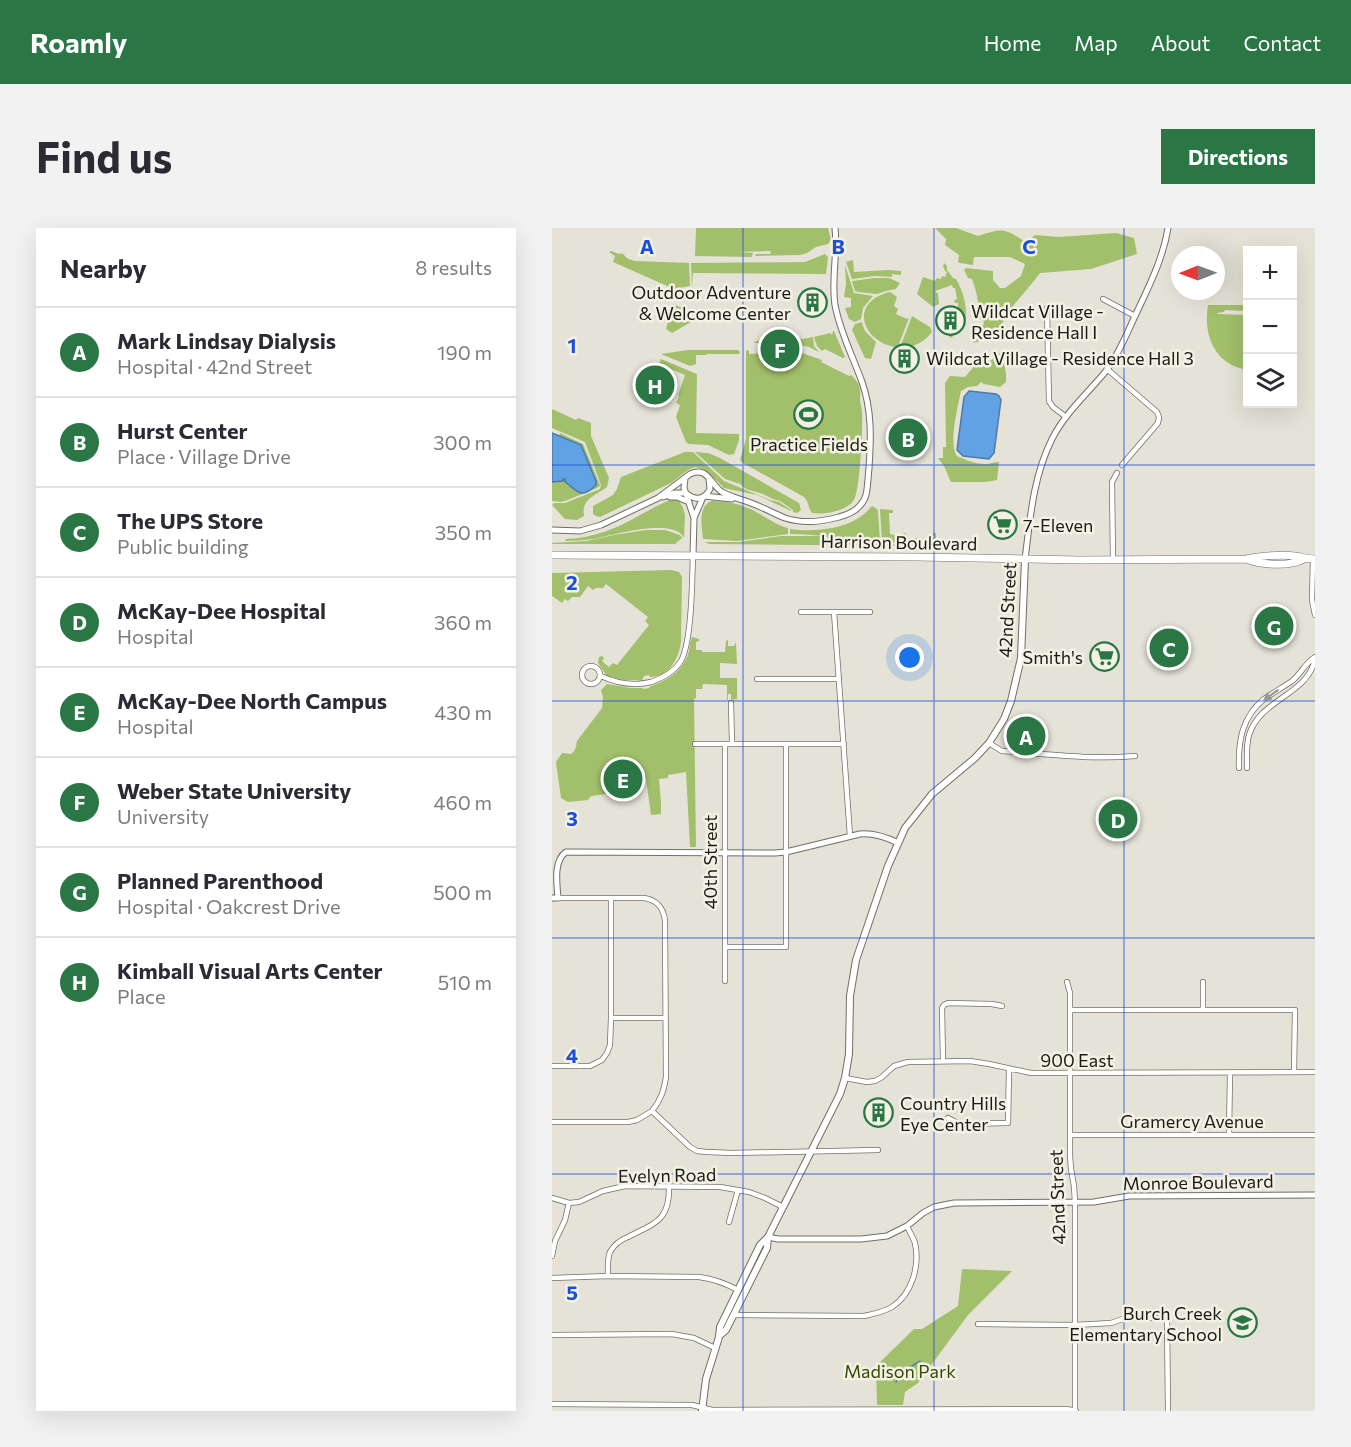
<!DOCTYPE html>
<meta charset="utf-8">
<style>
:root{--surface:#fff;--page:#f2f2f3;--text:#2b2b33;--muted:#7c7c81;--line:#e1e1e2;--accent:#2a7645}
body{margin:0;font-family:Commissioner,sans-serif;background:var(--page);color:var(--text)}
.controls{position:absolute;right:18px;top:18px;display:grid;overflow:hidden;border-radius:0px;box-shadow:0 6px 24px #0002}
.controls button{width:54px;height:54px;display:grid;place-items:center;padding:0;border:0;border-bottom:2px solid var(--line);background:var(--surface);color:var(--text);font:30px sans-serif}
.compass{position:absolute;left:619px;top:18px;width:54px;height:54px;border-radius:50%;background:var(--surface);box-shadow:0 6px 24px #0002;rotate:269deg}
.you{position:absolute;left:358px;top:430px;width:21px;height:21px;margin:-15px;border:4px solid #fff;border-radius:50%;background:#1a73e8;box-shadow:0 0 0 9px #1a73e833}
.badge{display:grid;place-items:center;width:39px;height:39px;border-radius:50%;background:var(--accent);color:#fff;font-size:20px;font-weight:700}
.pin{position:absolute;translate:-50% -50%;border:3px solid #fff;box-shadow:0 2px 6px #0006}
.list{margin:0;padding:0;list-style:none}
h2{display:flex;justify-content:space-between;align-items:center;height:78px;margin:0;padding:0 24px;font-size:26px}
h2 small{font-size:20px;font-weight:400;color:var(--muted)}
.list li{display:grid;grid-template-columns:39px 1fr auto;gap:18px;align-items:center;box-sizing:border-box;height:90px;padding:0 24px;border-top:2px solid var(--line)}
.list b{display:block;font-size:22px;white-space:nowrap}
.list p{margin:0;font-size:20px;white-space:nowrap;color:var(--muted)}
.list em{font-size:20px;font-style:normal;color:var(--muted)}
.icon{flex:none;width:33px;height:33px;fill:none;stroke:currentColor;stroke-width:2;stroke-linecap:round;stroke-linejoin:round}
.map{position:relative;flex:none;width:763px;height:1183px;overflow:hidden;border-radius:0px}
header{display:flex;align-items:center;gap:36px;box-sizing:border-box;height:84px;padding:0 30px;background:var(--accent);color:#fff}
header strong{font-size:28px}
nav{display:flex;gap:33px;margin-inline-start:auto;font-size:21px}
.intro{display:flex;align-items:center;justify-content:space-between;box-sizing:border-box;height:144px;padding:0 36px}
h1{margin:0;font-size:42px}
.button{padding:15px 27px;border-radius:0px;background:var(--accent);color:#fff;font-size:21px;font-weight:700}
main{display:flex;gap:36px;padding:0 36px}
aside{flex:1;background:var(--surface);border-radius:0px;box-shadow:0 6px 24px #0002}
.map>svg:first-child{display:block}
</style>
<header>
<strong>Roamly</strong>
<nav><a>Home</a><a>Map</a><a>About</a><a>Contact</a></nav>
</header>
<div class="intro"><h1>Find us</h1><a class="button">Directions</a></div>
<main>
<aside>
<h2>Nearby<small>8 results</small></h2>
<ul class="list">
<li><span class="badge">A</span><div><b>Mark Lindsay Dialysis</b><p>Hospital · 42nd Street</p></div><em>190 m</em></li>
<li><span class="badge">B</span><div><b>Hurst Center</b><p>Place · Village Drive</p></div><em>300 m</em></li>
<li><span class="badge">C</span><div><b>The UPS Store</b><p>Public building</p></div><em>350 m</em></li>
<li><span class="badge">D</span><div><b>McKay-Dee Hospital</b><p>Hospital</p></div><em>360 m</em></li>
<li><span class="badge">E</span><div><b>McKay-Dee North Campus</b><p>Hospital</p></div><em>430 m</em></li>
<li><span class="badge">F</span><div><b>Weber State University</b><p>University</p></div><em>460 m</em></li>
<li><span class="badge">G</span><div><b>Planned Parenthood</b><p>Hospital · Oakcrest Drive</p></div><em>500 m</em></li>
<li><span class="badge">H</span><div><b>Kimball Visual Arts Center</b><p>Place</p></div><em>510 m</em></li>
</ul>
</aside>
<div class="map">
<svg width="763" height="1183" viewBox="0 0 763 1183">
<rect width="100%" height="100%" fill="#e5e3d7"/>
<path fill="#a2bf6b" d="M144,0H276L279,12L276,16L264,19L255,25L248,27L203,28L204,26H219L218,23L185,24L201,25L200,29L143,28Z
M383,0H404L426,8C452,0 451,0 474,14L483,7L507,9L564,5L582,10L585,26L539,41L488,45C479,57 470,67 461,78C456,83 454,89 451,94C443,105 434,112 421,115L424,104L432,96L431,92L427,90C427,76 425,64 420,51L416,50L412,42L414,40L441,43V52L448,60H453L469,48L473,36L458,29H422L421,37L408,35L406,34L407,27L393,17L394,11Z
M59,23L67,26L70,25L76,31L83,33L137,35L138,58L122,61L61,34L63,28L57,24Z
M273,26L276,29L274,46L141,45L140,60L139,35L253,34Z
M301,32L302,44L337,42L349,43V47L340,46V49L323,48L300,51L294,34Z
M392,35L395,38V43H396L401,50L404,51C411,63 419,86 410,99C407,103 403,106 399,110L397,108L400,101H403L405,90L403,89V86H406V75H403L402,72L405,71L403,60H401L400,57L383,63L386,66L387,76L381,79L365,66L371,49L383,53L385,50L389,51L390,48L393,49L395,44L393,43L392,40L391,39Z
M293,37L302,65L321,68L311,80L309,91L303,94L297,91L293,80L299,79V70L292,69L294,56Z
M322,50H337L348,55L344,61L334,63L325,66L306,64L303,63L300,54L301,53Z
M338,64L345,69L342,78L346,81L344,86L355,91L357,90L347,116L342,119C307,111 299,73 338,64Z
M121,76L139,84V94L120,105L114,101Z
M656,77H692L695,79V83L673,82L672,84L665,85L666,86L695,87V142C662,136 651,107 656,77Z
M360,88L378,99L380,104C372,114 364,118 351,120L349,117Z
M309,94L310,95L313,103L324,114L319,131L313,130L300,102L303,96Z
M281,103H282L293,129L291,130L273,121L270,123L265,118L262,109L278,105L280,107Z
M235,109L251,111L261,109L262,118L267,124L257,119L245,116L216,118L211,115H201L210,111Z
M136,122H186L188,124L187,126H156L154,127H144V136L138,138L109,126Z
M197,122V126L241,124L250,125L270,132L269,134L297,148L299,147C304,152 307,155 308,162C309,168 308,165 308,171C308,176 310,180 310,185C311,199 308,262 302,272C295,283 272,287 260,285C256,280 257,274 252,269L191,235L188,232L194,211V123Z
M450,125L454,145V154L448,159L432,156L429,154L425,158L416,159L409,163C406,177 398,211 403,224C404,228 406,229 410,230C416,233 426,236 433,236C438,236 442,234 447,234L445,252L434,254H399L392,238L386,230H391V219H394L393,155L398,148L413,149L423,137L440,132L443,126Z
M109,131L145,146L144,205L187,206V212L182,226L177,227L156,217L137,216L134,214L124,189L128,177L124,175L127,168L126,167L133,147L107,136Z
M0,181L24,192L26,190L39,195V208L57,250L55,259C43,268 29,271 32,288L25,292L13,291L0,277L2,275H13L48,261L49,257L33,214L0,200Z
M8,205L31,216L48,257V258L43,261L13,273L8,274L0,273V254L10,253L11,251H13V254C26,263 30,272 44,257L29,217L7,208Z
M133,224H141L172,253L218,272L227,274L239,282V283L205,267L172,260L156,244L151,241L143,239L136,242L119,255L48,289L44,288L41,286V278L61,267L65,261L69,249Z
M143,224L156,225L168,230L247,275L249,282L245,285L241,284V282L228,273L221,271L211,266L194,261L188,256L173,251Z
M120,271L127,273L131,280L133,287L132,310C123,289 60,307 42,311C32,312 23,313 13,313L14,311C42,310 66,300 90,286C100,281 109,275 120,271Z
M160,273C176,273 193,277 206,285C217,291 224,297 236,300V306L185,313L151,311C150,299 145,278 160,273Z
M320,278L325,281L326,283L328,314C298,313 268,306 238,306V301C259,304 286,302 305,291C311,288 315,283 320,278Z
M328,281L341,282V285H337L338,306L347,308L349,306L354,305L355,310H380L381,305H384V318L330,314Z
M94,302H113L128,307L130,310L123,316H0V315L35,313L62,307Z
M229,308H268L306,315L353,317V318L157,316L153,314H187Z
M119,342L127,344L130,349L129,413C127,431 117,449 98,449L97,447L92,448L90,452H72L55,448L46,435L47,429L50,428L52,430L50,433L57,439L61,435L65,437L97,397L93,393L96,389L54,356L51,360H44L41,362L36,358L28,369H20L16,373L13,371L10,375L0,368V345Z
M140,409L147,411V413L144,414V422H150V424H173L174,413L176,412V418H182L184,414L185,436L168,435V450H185V471L179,472V466H176V472H175V457L151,456L150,461H144V470L142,471L144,619H138L134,544L116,547V550L107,551L109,574V586L99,587L94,551L82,552L83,562L39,568L36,572L16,574L9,570L4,534L10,525L19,526C24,522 24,519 25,513L50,480L51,470L49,462L55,456L78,460H90L92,461L97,460L99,458C117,452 132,442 137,423C138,418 138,413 140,409Z
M410,1041L460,1043L416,1087L366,1155L353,1164L351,1177H325L324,1138L362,1101H370L406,1078Z"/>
<path fill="#61a2e5" stroke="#4c7aa7" stroke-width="1.5" d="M417,163L444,166L447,168L449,172L442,225L437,231L411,228L405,222L412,169Z
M0,205L29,217L44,253V257C29,272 26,263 13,254V251H11V253L0,254Z"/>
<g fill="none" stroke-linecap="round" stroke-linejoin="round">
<path stroke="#4c7aa7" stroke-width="1.5" d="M344,1154C349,1144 359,1139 368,1133"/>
<defs>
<path id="minor" d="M551,71L583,88
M495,80L497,173L501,179L514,189
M555,141L605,184L607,189L606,195L570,237
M761,331L760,372L763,387
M561,332L560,254L565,245
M249,384H318
M282,384L298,608
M30 447a9 9 0 1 1 18 0a9 9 0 1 1-18 0Z
M49,448C64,455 82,458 99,454C111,450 122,444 129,433C140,413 140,352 141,327
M205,451H287
M179,475L180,516
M437,515L450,523C494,526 539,532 583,528
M143,516H292
M173,516V753
M687,540C686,513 690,489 712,471C721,465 731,459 740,453C749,446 753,435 763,429
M695,540C695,529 694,518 697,507C709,470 756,467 763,431
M6,670H92C105,672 111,679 113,692L114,849C112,862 109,872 100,883
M173,719H234V516
M515,754L518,765V928L519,941L522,958L523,974V1183
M651,754V782
M518,782H743L742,844
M59,790H113
M391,833L390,780L392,777L396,775L440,776L450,778
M0,838H38L50,832L55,825L58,817L59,790V670
M293,850L315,854L323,853L330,849L342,838L356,834L418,833L437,836L479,845L763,844
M396,890L407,896L456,895L457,841
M0,894H76L85,892L100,883L138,919L145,923L155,924L180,925L326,922
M677,906L678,846
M518,907H763
M0,970L17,975L27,974L51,963L73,958L168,959L197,964L213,970L231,979
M177,994L186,962
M0,1028L3,1013L13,992L17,975
M56,1048C56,1040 55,1032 58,1024C62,1017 68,1012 76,1009C103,995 118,993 117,958
M0,1050L56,1048L147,1049C162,1051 173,1055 186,1062
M181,1087L312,1088C322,1086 331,1084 340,1079C360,1066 368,1038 363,1015C361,1009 357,1003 355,998
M426,1096L523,1097L559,1095L574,1090H615L616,1183
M0,1107L120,1106L142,1110L163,1120
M0,1176L140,1177L160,1182L515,1181L524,1183"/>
<path id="tertiary" d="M133,250L132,260L142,290L141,327
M135,266C144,273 153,271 158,261L157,251
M152,268L180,271
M111,269L122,265H134
M118,269H125L137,274
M142,290L151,269
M0,302L28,303L49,297L106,270L138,246C142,244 146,243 151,245C159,249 162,259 170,264C181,270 193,272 204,277C214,281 223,286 233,290C251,296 269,294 287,289C299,286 310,280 314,267C316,258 316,249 317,240C319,211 320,182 310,154C301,129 288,104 283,77C279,51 286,26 283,0
M473,332C478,291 481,249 500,211C513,185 536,165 554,143C567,126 575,105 584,86C597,58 611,31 616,0
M0,670H6C5,656 1,633 14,624L223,625L234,624L308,606C322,605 334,609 346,615
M216,1009L226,1011H309L335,1008L355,998L371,985L382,979L402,975L542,974L577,968L763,967"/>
<path id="secondary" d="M167,1108L174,1102L215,1020L216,1009
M150,1183L154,1151L167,1109L168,1099L208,1017L216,1009L288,866L293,850L297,826L298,768L304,732L336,638L353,600L380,566L423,530L437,515L452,491L459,473L469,430L473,332"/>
<path id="primary" d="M0,327L364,329L528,332L694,331C708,328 729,326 743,328C750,329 756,331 763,331
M694,331C709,337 738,339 752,331"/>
</defs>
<use href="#minor" stroke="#716f65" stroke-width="6"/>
<use href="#tertiary" stroke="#716f65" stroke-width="7"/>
<use href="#secondary" stroke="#716f65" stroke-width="8"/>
<use href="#primary" stroke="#716f65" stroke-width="8"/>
<use href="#minor" stroke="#fff" stroke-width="4.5"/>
<use href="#tertiary" stroke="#fff" stroke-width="5"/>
<use href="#secondary" stroke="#fff" stroke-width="6"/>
<use href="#primary" stroke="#fff" stroke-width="7"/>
</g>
<defs><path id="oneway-solid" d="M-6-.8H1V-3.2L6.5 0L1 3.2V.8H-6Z" transform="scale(1.5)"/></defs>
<use fill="#989897" href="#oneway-solid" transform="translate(719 467) rotate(145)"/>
<path fill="none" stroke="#1d4ed8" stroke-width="1.5" stroke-opacity="0.55" d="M191,0V1183M382,0V1183M572,0V1183M0,237H763M0,473H763M0,710H763M0,946H763"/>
<defs>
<symbol id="building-ring" viewBox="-11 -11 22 22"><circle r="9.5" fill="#f2f1e4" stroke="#2a7645" stroke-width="1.5"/><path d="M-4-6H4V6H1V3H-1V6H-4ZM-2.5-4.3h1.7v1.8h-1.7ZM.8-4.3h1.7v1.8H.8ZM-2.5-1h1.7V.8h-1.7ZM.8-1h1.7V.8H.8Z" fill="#2a7645"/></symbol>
<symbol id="stadium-ring" viewBox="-11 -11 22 22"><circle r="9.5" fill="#f2f1e4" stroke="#2a7645" stroke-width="1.5"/><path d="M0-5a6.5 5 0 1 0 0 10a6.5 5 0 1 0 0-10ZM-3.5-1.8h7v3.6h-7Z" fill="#2a7645"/></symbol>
<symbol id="supermarket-ring" viewBox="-11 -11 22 22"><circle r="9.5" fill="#f2f1e4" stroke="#2a7645" stroke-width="1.5"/><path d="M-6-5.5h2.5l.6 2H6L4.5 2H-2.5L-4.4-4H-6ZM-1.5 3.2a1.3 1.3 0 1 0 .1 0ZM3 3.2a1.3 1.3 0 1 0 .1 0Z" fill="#2a7645"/></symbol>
<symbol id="school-ring" viewBox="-11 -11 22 22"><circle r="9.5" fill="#f2f1e4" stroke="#2a7645" stroke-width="1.5"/><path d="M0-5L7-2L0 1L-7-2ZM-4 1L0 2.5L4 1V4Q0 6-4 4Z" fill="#2a7645"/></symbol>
</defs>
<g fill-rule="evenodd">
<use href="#building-ring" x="244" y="58" width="33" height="33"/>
<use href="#building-ring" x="382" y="76" width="33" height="33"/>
<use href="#building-ring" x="336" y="114" width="33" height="33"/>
<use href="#stadium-ring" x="240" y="170" width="33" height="33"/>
<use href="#supermarket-ring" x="434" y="280" width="33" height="33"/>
<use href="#supermarket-ring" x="536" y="412" width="33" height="33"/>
<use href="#building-ring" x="310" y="868" width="33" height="33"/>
<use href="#school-ring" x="674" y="1078" width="33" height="33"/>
</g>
<g text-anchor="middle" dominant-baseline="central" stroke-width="5" stroke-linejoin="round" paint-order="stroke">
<g font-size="18" fill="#1b1b17" stroke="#f2f1e4" text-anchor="start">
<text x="239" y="64" text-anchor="end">Outdoor Adventure<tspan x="239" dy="21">&amp; Welcome Center</tspan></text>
<text x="419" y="83">Wildcat Village -<tspan x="419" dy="21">Residence Hall I</tspan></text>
<text x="374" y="130">Wildcat Village - Residence Hall 3</text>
<text x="257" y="216" text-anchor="middle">Practice Fields</text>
<text x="471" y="297">7-Eleven</text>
<text x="531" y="429" text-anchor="end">Smith's</text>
<text x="348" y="875">Country Hills<tspan x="348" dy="21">Eye Center</tspan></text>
<text x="670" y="1085" text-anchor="end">Burch Creek<tspan x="670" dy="21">Elementary School</tspan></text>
</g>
<g font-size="18" fill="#1b1b17" stroke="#f2f1e4">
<text transform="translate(347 314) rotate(1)">Harrison Boulevard</text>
<text transform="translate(455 382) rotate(-87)">42nd Street</text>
<text transform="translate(158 634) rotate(-90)">40th Street</text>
<text x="525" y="832">900 East</text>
<text x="640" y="893">Gramercy Avenue</text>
<text transform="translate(115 947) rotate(-1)">Evelyn Road</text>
<text transform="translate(646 954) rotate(-1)">Monroe Boulevard</text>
<text transform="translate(505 969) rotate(-92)">42nd Street</text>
</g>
<g font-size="18" fill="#364806" stroke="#f2f1e4">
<text x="348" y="1143">Madison Park</text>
</g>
</g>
<g font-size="20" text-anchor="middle" font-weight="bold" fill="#1d4ed8" stroke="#f2f1e4" stroke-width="5" stroke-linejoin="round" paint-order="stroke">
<text x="95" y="26">A</text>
<text x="286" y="26">B</text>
<text x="477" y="26">C</text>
<text x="20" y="125">1</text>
<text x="20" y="362">2</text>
<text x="20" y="598">3</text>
<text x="20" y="835">4</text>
<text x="20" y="1072">5</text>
</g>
</svg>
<div class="controls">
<button>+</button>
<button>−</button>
<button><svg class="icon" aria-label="layers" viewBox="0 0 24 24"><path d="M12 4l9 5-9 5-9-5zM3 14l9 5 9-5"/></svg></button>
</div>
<svg class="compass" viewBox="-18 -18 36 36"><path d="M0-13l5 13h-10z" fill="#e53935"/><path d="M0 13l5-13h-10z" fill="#7c7c81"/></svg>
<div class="you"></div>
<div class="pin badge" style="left:474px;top:508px">A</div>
<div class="pin badge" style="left:356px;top:210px">B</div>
<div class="pin badge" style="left:617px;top:420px">C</div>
<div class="pin badge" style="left:566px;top:591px">D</div>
<div class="pin badge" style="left:71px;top:551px">E</div>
<div class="pin badge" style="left:228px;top:121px">F</div>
<div class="pin badge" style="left:722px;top:398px">G</div>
<div class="pin badge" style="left:103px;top:157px">H</div>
</div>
</main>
